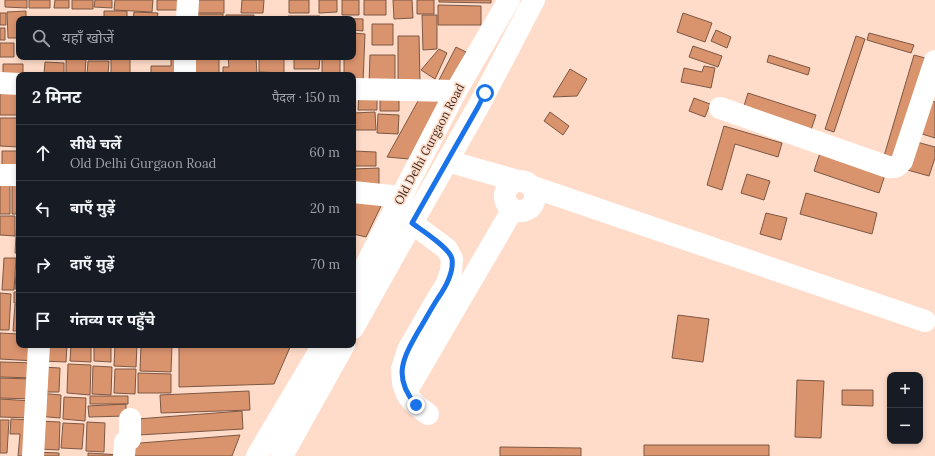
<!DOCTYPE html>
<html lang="hi">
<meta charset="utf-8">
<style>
:root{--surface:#171b24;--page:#242831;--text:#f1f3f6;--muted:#9ea1a6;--line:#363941}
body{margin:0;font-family:Lora,"Noto Sans Devanagari",serif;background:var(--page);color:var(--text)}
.controls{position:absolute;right:12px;bottom:12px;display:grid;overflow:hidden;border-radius:8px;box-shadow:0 2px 6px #0003}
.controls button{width:36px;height:36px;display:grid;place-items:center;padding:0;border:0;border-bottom:1px solid var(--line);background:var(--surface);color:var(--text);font:20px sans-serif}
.stop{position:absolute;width:12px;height:12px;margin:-9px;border:3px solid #1a73e8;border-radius:50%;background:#fff}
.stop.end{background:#1a73e8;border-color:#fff;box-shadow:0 1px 4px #0008}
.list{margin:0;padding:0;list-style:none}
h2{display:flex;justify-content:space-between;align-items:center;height:52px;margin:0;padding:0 16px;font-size:17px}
h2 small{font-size:13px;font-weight:400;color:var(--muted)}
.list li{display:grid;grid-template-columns:26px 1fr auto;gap:12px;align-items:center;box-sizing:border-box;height:56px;padding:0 16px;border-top:1px solid var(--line)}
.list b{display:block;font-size:15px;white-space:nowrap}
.list p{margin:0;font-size:13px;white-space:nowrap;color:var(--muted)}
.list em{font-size:13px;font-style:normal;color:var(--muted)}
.icon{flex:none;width:22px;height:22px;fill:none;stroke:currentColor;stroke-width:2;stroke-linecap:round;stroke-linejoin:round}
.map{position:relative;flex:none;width:935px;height:456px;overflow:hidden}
.search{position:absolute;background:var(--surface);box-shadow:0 2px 6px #0003;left:16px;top:16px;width:340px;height:44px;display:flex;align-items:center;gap:10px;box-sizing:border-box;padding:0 14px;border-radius:8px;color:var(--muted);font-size:15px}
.panel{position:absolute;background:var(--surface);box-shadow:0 2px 6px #0003;left:16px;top:72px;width:340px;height:276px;border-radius:8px}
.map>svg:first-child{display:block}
</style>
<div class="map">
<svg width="935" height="456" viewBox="0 0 935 456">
<rect width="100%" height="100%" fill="#ffdcc9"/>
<path fill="#d9936d" stroke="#7d5844" d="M5,0H27V8L5,7Z
M29,0H50V8H29Z
M55,0H69V8H54Z
M72,0H93V9H72Z
M95,0H112V8L94,7Z
M115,0H153L152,12L114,10Z
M157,0H185V10H157Z
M191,0H224V13H191Z
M242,0H264L263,13H241Z
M289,0H309V13H289Z
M319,0H337V12L319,13Z
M342,0H359V15H342Z
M364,0H386V15H364Z
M393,0H412L413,18L394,19Z
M417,0H434V14H417Z
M439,0H491V3L439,2Z
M438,5L481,6V25H438Z
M26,11V19H19V38H8L7,12Z
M104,11H127V19H104Z
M134,12L158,13L157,19H133Z
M0,13H6V25H0Z
M683,13L712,23L705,42L677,32Z
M193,14H223V19H192Z
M226,15H254V19H226Z
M422,15H437V49L423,50Z
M288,16H320V19H288Z
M323,18L363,19V31L353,30V19H323Z
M372,24H393V45H372Z
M0,28H5V40H0Z
M716,30L731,37L727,48L711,41Z
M353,33L365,34L363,83H353V75H344V57H353Z
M869,33L914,45L911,53L867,40Z
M398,36H419L420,82H398Z
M856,36L865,39L834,132L825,129Z
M0,43H14V57H0Z
M693,46L722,56L718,67L689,57Z
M456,47L466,52L450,85L439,80Z
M439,49L447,53L435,79L421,70Z
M370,55H395V85L369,84Z
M769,55L810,68L808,75L767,62Z
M914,55L925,58L895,159L884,156Z
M66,57H86L85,75H66Z
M111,57H130V75H111Z
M171,57H181L180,75H151V66H171Z
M188,57H219V75H188Z
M228,57H256L257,75H223V67H229Z
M259,57H284V73L259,72Z
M294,57H320L319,69H294Z
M322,57H340V75H322Z
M88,61H109L108,75H87Z
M45,62L64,63V75L44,74Z
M3,64H23V75L3,80Z
M704,66L715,68L711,88L681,82L684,68L702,72Z
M570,69L587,79L577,96L553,97Z
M0,91H18L17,115H0Z
M359,91H377V110H358Z
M380,91H399V111H380Z
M423,92L448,93L409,159L387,157Z
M748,93L816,115L811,130L743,109Z
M694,98L710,104L705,117L689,111Z
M927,99L935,102V138L916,132Z
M375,112L376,130H353V113Z
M550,112L569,126L563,135L544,121Z
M378,114L399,115L398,134L377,133Z
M0,118H19V147L0,146Z
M724,126L782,143L778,157L735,144L722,190L707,185Z
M913,141L935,147V158L929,176L904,169Z
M2,151H19V173H2Z
M353,151L376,152V166H353Z
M820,153L885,175L879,193L814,171Z
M379,168V191H354V169Z
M747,174L770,181L764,200L741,193Z
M12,178H19V214H12Z
M0,179H10V214H0Z
M806,193L877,213L872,234L800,214Z
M353,199L382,204L366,237L353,234V222L355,218L353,217Z
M766,213L787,218L781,240L760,234Z
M0,216H15V236L0,235Z
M17,219H19V253H15Z
M4,258H16L14,290H2Z
M17,259H19V289H15Z
M14,292H19V303H14Z
M0,293L11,294L9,330H0Z
M15,304H19V331H13Z
M678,315L709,319L703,362L672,358Z
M0,333L19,334V345H36L35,361L0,359Z
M42,345H67L66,362L42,361Z
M71,345H91V362L70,361Z
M94,345H111V362L94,361Z
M115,345H137L136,367L114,366Z
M141,345H172L171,372L140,371Z
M179,345H291L274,384L179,387Z
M0,362L37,363L36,378L0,377Z
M68,364L91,365L90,395L67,393Z
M93,366L112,367L111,395L92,394Z
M41,367L60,368L59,392H40Z
M115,369H136L135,394L114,393Z
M138,373L171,374V393H138Z
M0,378L33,379V399L0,398Z
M797,380L824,381L821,438L795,437Z
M842,390H873V406L842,405Z
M249,391L250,410L161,413L160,395Z
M39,393L61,395L60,418L37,416Z
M90,396H128V404H90Z
M64,397L86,398L85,421L63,419Z
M0,399L33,401L32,418L0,417Z
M126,404V416L89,417L88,406Z
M242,411L243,429L138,435L137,419Z
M11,419L32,420L30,456H18L20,434H10Z
M0,420H9L7,453H0Z
M37,421L60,422L59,450L36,449Z
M87,422L105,423L104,452L86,451Z
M63,423L84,424L82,449L61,448Z
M240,435L232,456H127L128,444Z
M644,445H769V456H644Z
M500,447L581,448V456H500Z
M36,452L59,453V456H36Z
M88,453L121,455V456H88Z"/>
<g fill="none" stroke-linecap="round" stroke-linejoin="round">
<path stroke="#fff" stroke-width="22" d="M187,19L188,0
M185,75V57
M0,83L19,84
M353,89L456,91
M720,108L888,167C896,168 897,167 902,161L935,61
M447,161L518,181
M0,175H19
M533,187C537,197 535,208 523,211C518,211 514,211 511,208C497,198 509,176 525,182C528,183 530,185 533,187L925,321
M353,192L401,197
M412,223L447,249L452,259L451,272L446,285L435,303L408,350L402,369L403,383L408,396L416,405L428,414
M406,392L513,209
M33,456L39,345
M124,456L125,442L130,439V419"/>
<path stroke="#fff" stroke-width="22" d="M353,290L456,91L509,0
M353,328L412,223L478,107L534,0
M257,456L323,345
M282,456L344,345"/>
</g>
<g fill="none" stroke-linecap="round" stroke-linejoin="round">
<path stroke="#1a73e8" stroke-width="5" d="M416,405C392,377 403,358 419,330C425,320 431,309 438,298C445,288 454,273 452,259C450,248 421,230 412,223L478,107L485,93"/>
</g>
<g text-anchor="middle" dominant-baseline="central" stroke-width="3.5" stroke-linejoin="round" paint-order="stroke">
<g font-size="12" fill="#3d2c24" stroke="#ffdcc9">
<text transform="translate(429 144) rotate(-62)">Old Delhi Gurgaon Road</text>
</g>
</g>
</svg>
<div class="controls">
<button>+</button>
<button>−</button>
</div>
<div class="stop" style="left:485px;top:93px"></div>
<div class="stop end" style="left:416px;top:405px"></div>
<div class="search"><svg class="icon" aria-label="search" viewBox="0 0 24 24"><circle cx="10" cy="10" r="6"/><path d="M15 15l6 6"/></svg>यहाँ खोजें</div>
<section class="panel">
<h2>2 मिनट<small>पैदल · 150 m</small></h2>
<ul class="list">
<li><svg class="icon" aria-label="ahead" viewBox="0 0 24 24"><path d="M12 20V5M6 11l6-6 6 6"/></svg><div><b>सीधे चलें</b><p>Old Delhi Gurgaon Road</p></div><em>60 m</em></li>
<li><svg class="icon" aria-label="left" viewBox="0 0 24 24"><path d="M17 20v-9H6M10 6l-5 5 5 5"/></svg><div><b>बाएँ मुड़ें</b></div><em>20 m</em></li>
<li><svg class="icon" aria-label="right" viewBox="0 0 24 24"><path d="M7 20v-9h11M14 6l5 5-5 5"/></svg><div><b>दाएँ मुड़ें</b></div><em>70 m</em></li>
<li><svg class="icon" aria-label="arrive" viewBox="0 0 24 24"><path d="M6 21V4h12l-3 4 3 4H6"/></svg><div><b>गंतव्य पर पहुँचे</b></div></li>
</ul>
</section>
</div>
